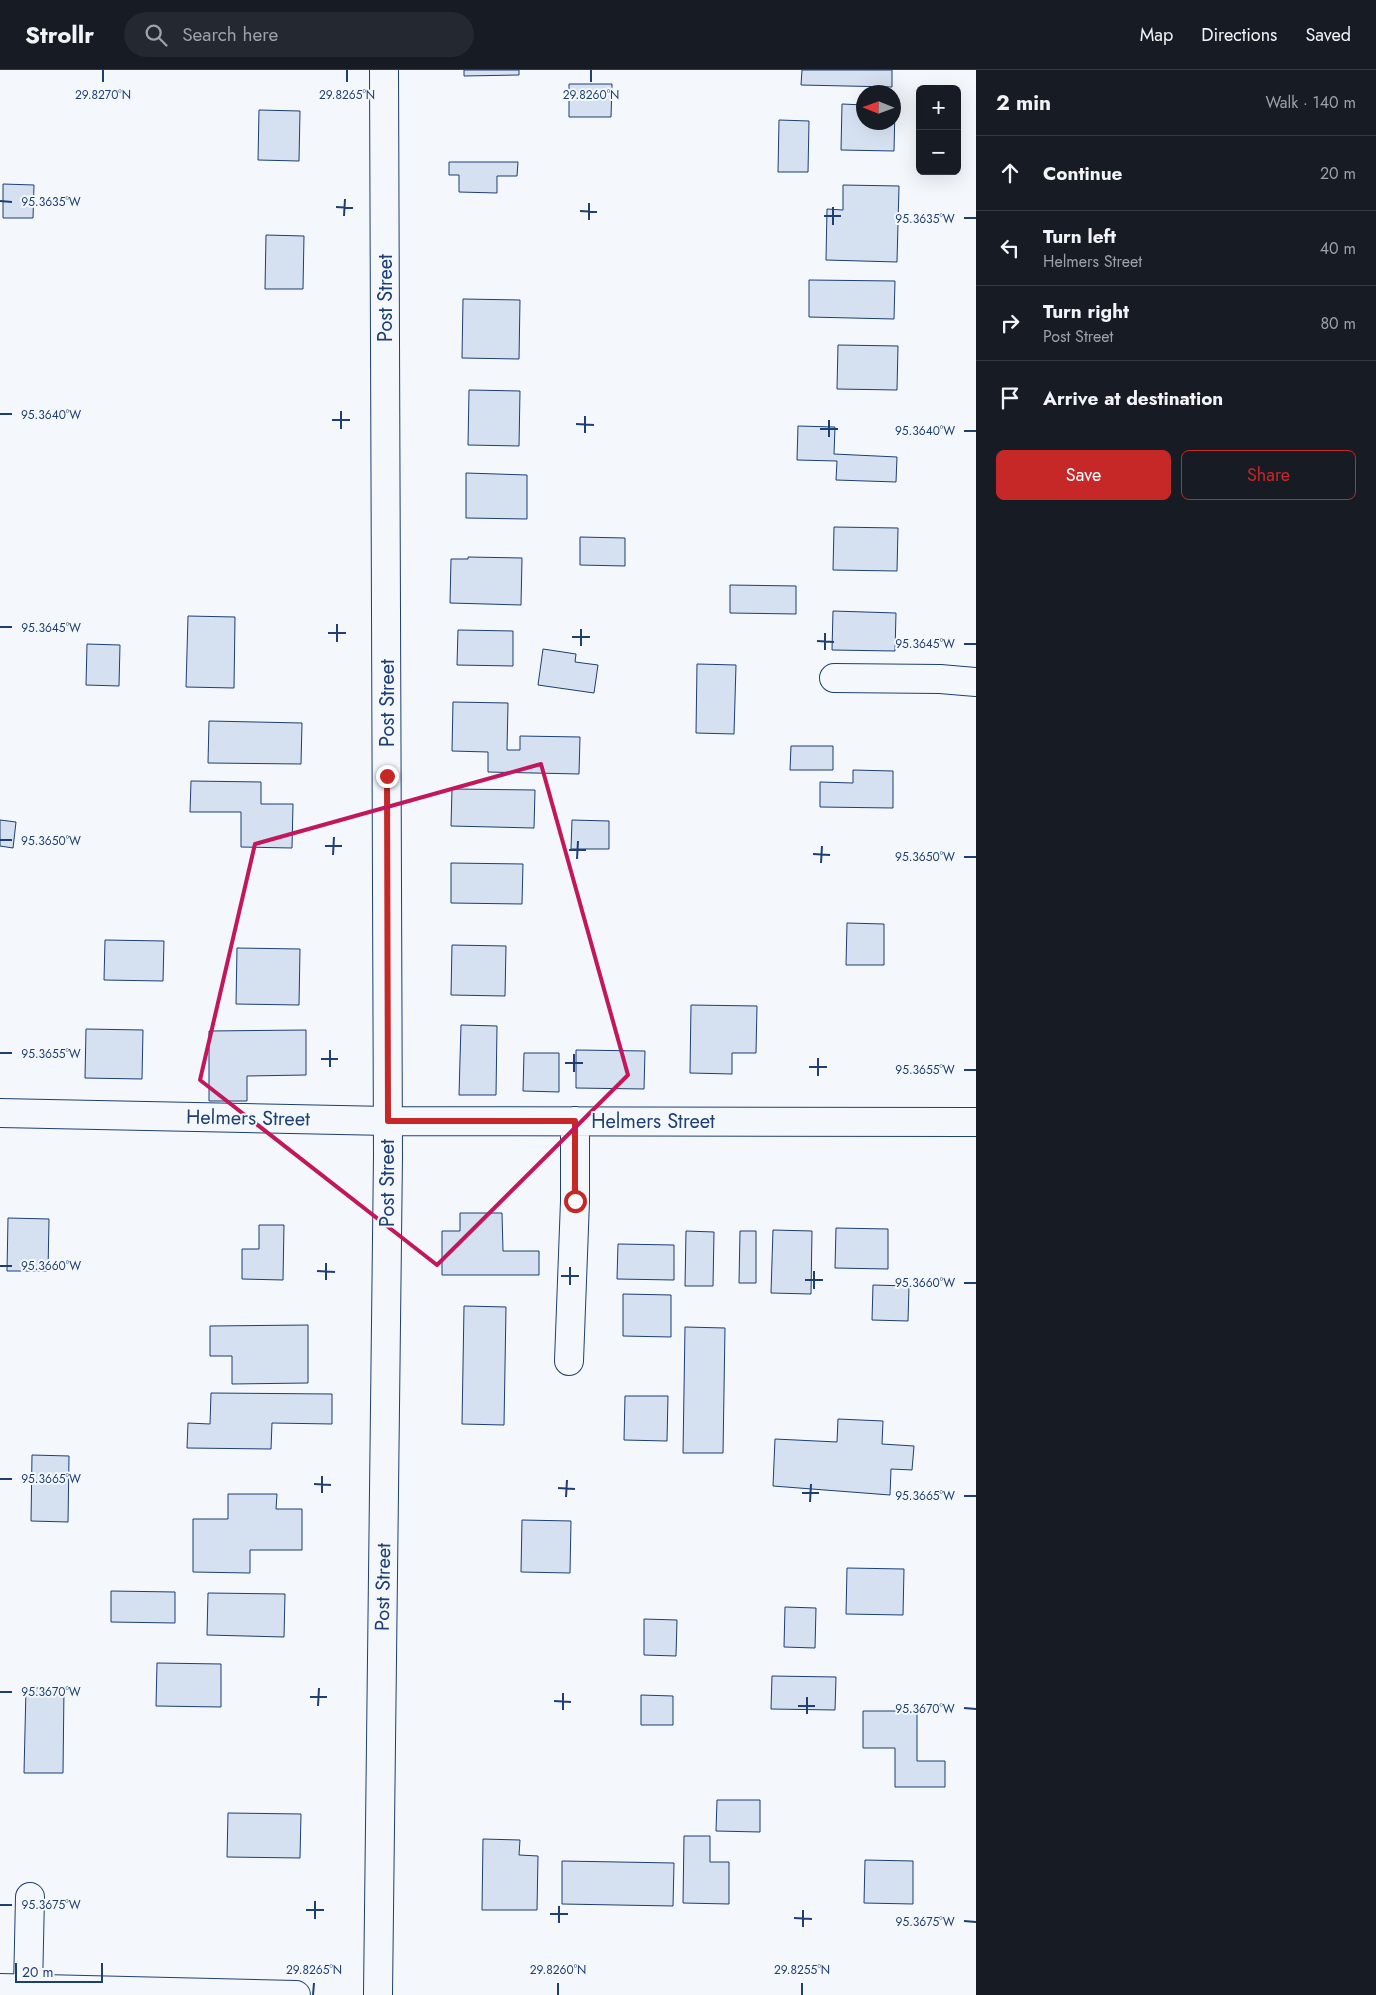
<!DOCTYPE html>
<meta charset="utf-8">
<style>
:root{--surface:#171b24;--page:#242831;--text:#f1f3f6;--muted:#9ea1a6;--line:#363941;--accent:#c62828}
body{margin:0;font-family:Jost,sans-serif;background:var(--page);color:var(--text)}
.controls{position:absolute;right:15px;top:15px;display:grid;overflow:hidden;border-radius:8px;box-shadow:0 5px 20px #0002}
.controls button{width:45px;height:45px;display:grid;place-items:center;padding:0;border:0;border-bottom:1px solid var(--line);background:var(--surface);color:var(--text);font:25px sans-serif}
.compass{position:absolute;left:856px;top:15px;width:45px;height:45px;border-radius:50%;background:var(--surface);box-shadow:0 5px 20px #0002;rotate:271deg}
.scale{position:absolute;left:15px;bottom:12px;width:88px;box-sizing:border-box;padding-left:5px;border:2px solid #1d3f73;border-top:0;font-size:14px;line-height:18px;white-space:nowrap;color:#1d3f73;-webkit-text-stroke:4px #f4f7fb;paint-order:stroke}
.stop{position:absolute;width:15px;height:15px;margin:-11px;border:4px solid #c62828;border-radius:50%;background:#fff}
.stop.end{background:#c62828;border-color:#fff;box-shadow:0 1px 5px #0008}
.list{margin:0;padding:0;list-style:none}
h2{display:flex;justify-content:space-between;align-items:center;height:65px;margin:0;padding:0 20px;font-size:21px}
h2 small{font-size:16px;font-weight:400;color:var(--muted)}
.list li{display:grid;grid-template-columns:32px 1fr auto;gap:15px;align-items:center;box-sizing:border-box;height:75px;padding:0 20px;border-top:1px solid var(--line)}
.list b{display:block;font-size:19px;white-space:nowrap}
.list p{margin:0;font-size:16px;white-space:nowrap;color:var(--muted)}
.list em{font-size:16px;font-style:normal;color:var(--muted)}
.actions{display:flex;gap:10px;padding:15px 20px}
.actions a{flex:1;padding:11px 0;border:1px solid var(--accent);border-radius:8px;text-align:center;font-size:18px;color:var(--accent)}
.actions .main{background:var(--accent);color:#fff}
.icon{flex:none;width:28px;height:28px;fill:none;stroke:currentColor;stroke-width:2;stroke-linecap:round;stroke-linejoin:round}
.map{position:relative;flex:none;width:976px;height:1925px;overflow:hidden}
header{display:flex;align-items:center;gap:30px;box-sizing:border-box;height:70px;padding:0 25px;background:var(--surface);border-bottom:1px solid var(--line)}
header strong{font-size:24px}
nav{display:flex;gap:28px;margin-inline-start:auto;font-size:18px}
.search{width:350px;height:45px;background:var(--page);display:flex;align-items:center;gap:12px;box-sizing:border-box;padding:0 18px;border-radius:28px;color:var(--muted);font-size:19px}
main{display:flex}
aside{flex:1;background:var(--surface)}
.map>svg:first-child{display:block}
</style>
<header>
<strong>Strollr</strong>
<div class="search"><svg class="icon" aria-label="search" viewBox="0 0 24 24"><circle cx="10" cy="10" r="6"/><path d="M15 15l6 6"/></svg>Search here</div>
<nav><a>Map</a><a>Directions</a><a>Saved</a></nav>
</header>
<main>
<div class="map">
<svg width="976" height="1925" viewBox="0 0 976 1925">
<rect width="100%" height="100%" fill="#f4f7fb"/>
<path fill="#d5e0f0" stroke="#1d3f73" d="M464,0H519V5L464,6Z
M802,0H892V17L801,15Z
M569,14H612L611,47H569Z
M842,34L864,35V52H894V35H895L894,81L841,80Z
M259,40L300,41L299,91L258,90Z
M779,50L809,51L808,102H778Z
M449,92H518L517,106H497V123L459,122V105H449Z
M3,114L34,115L33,148H3Z
M843,115L899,116L897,192L826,190L827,139L843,140Z
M266,165L304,166L303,219H265Z
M809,210L895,211L894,249L809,247Z
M463,229L520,230L519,289L462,288Z
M838,275L898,276L897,320L837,319Z
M469,320L520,321L519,376L468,375Z
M798,356L835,357L834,384L897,387L896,412L836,410L837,391L797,390Z
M466,403L527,405V449L466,448Z
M834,457L898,458L897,501L833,500Z
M580,467L625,468V496L580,495Z
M468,487L522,488L521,535L450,533L451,489H468Z
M730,515L796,516V544L730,543Z
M833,541L896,543L895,581L832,580Z
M188,546L235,547L234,618L186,617Z
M458,560L513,561V596L457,595Z
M87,574L120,575L119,616L86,615Z
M543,579L576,584L575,592L598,595L594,623L538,615Z
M697,594L736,595L734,664L696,663Z
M453,632L508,633L507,680H520V666L580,667L579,704L488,702V682L452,681Z
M209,651L302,653L301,694L208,693Z
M791,676H833V700H790Z
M853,700L893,701V738L820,737V712L853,713Z
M191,711L261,712V734H293L292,778L241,777V742H190Z
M452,719L535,720L534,758L451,756Z
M0,750L16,752L13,778L0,776Z
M572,750L609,751V779H571Z
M451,793L523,794L522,834L451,833Z
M847,853L884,854V895H846Z
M105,870L164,871L163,911L104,910Z
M452,875L506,876L505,926L451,925Z
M237,878L300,879L299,935L236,934Z
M691,935L757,936L756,983H732V1004L690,1003Z
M461,955L497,956L496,1025H459Z
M86,959L143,960L142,1009L85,1008Z
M306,960V1005L247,1006V1031H209V961Z
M576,980L645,981L644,1019L576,1018Z
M524,983H559V1022L523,1021Z
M460,1143H502L503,1181H539V1205H442V1161H460Z
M8,1148L49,1149L48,1201H7Z
M259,1155H284L283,1210L242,1209V1179H259Z
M836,1158L888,1159V1199L835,1198Z
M773,1160L812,1161L811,1224L771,1223Z
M686,1161L714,1162L713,1216H685Z
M740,1161H756V1213H739Z
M618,1174L674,1175V1210L617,1209Z
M873,1215L909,1216L908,1251L872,1250Z
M623,1224L671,1225V1267L623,1266Z
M464,1236L506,1237L504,1355L462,1354Z
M308,1255V1313L232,1314V1286H210V1256Z
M685,1257L725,1258L723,1383H683Z
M211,1323L332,1324V1354L272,1353L271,1379L187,1378L188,1353L210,1354Z
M625,1326H668L667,1371L624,1370Z
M838,1349L883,1351L882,1374L914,1376L912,1400L891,1399L890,1425L773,1416L775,1369L837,1372Z
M32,1385L69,1386L68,1452L31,1451Z
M228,1424H277L276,1439H302V1480H250V1503L193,1502V1449H228Z
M522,1450L571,1451L570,1503L521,1502Z
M847,1498L904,1499L903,1545L846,1544Z
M111,1521L175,1522V1553L111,1552Z
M208,1523L285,1524L284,1567L207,1565Z
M785,1537L816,1538L815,1578L784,1577Z
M644,1549L677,1550L676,1586L644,1585Z
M157,1593L221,1594V1637L156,1636Z
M772,1606L836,1607L835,1640L771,1639Z
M26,1618H64L63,1703H24Z
M641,1625L673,1626V1655H641Z
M863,1641H917V1691H945V1717H895V1678H863Z
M717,1730H760V1762L716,1761Z
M228,1743L301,1744L300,1788L227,1787Z
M684,1766H710V1792H729V1834L683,1833Z
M483,1769L520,1770L519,1785L538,1786L537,1840H482Z
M865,1790L913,1791V1834L864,1833Z
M562,1791L674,1793L673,1836L562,1834Z"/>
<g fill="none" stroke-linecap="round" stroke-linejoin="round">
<defs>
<path id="minor" d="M834,608L940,609L976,612
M0,1043L388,1051L976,1052
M569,1291L575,1131V1051
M0,1918L296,1925
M28,1918L30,1827
M378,1925L388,1085L384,0"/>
</defs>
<use href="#minor" stroke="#1d3f73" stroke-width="30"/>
<use href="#minor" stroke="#f4f7fb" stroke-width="28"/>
</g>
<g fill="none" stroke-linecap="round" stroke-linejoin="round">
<path stroke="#c62828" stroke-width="6" d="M387,706L388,1051H575V1131"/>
</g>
<path fill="none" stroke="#c2185b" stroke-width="4" stroke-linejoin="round" d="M541,694L628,1005L437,1195L200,1010L255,774Z"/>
<path fill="none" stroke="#1d3f73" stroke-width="2" d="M103,12V0M347,12V0M591,12V0M0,131L12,132M336,137L353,138M580,141L597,142M344,146L345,129M824,146H841M964,148H976M589,150V133M833,155V137M0,344H12M332,350H350M576,354L594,355M341,359V341M820,359H838M964,361H976M585,363V346M829,367V350M0,557H12M328,563H346M572,567H590M817,571L834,572M337,572V554M964,574H976M581,576V559M825,580V563M0,770H12M325,776H342M569,780H586M813,784L830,785M333,785L334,767M964,787H976M577,789L578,771M821,793L822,776M0,983H12M321,989H338M565,993H583M330,997V980M809,997H827M964,1000H976M574,1002V984M818,1006V988M0,1196H12M317,1201L335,1202M561,1206H579M326,1210V1193M805,1210H823M964,1213H976M570,1215V1197M814,1219V1201M0,1409H12M314,1414L331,1415M558,1418L575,1419M322,1423V1406M802,1423H819M964,1426H976M566,1427L567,1410M810,1432L811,1414M0,1622H12M310,1627H327M554,1631L571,1632M318,1636L319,1618M798,1636H815M964,1638L976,1639M563,1640V1623M807,1644V1627M0,1835H12M306,1840H324M550,1844H568M794,1848L812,1849M315,1849V1831M964,1851L976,1852M559,1853V1836M803,1857V1840M313,1925L314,1913M558,1925V1913M802,1925V1913"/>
<g text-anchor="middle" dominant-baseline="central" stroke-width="4" stroke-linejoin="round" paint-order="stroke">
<g font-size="20" fill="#1d3f73" stroke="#f4f7fb">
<text transform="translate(385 228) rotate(-90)">Post Street</text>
<text transform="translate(387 633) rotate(-90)">Post Street</text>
<text transform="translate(248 1048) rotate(1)">Helmers Street</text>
<text x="653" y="1051">Helmers Street</text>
<text transform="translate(387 1113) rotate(-90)">Post Street</text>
<text transform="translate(383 1517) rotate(-89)">Post Street</text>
</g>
</g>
<g font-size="12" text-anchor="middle" fill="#1d3f73" stroke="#f4f7fb" stroke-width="4" stroke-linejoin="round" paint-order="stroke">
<text x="103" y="29">29.8270°N</text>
<text x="347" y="29">29.8265°N</text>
<text x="591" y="29">29.8260°N</text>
<text x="51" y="136">95.3635°W</text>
<text x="925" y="153">95.3635°W</text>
<text x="51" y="349">95.3640°W</text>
<text x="925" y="365">95.3640°W</text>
<text x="51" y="562">95.3645°W</text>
<text x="925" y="578">95.3645°W</text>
<text x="51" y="775">95.3650°W</text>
<text x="925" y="791">95.3650°W</text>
<text x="51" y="988">95.3655°W</text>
<text x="925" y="1004">95.3655°W</text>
<text x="51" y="1200">95.3660°W</text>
<text x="925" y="1217">95.3660°W</text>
<text x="51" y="1413">95.3665°W</text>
<text x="925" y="1430">95.3665°W</text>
<text x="51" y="1626">95.3670°W</text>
<text x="925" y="1643">95.3670°W</text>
<text x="51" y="1839">95.3675°W</text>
<text x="925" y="1856">95.3675°W</text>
<text x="314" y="1904">29.8265°N</text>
<text x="558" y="1904">29.8260°N</text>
<text x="802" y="1904">29.8255°N</text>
</g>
</svg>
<div class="controls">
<button>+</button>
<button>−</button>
</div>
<svg class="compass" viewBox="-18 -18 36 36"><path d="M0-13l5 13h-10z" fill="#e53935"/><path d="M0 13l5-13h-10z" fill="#9ea1a6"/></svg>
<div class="scale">20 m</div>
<div class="stop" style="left:575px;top:1131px"></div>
<div class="stop end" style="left:387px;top:706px"></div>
</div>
<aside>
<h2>2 min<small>Walk · 140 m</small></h2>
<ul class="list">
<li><svg class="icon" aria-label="ahead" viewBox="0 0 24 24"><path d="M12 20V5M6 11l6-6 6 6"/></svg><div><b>Continue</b></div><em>20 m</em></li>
<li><svg class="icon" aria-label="left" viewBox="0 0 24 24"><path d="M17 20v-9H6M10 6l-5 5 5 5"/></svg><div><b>Turn left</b><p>Helmers Street</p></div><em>40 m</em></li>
<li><svg class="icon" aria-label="right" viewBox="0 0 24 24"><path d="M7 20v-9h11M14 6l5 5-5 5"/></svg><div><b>Turn right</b><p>Post Street</p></div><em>80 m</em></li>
<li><svg class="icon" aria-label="arrive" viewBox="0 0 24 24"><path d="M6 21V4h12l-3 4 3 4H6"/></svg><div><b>Arrive at destination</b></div></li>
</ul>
<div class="actions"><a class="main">Save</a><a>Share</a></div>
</aside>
</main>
